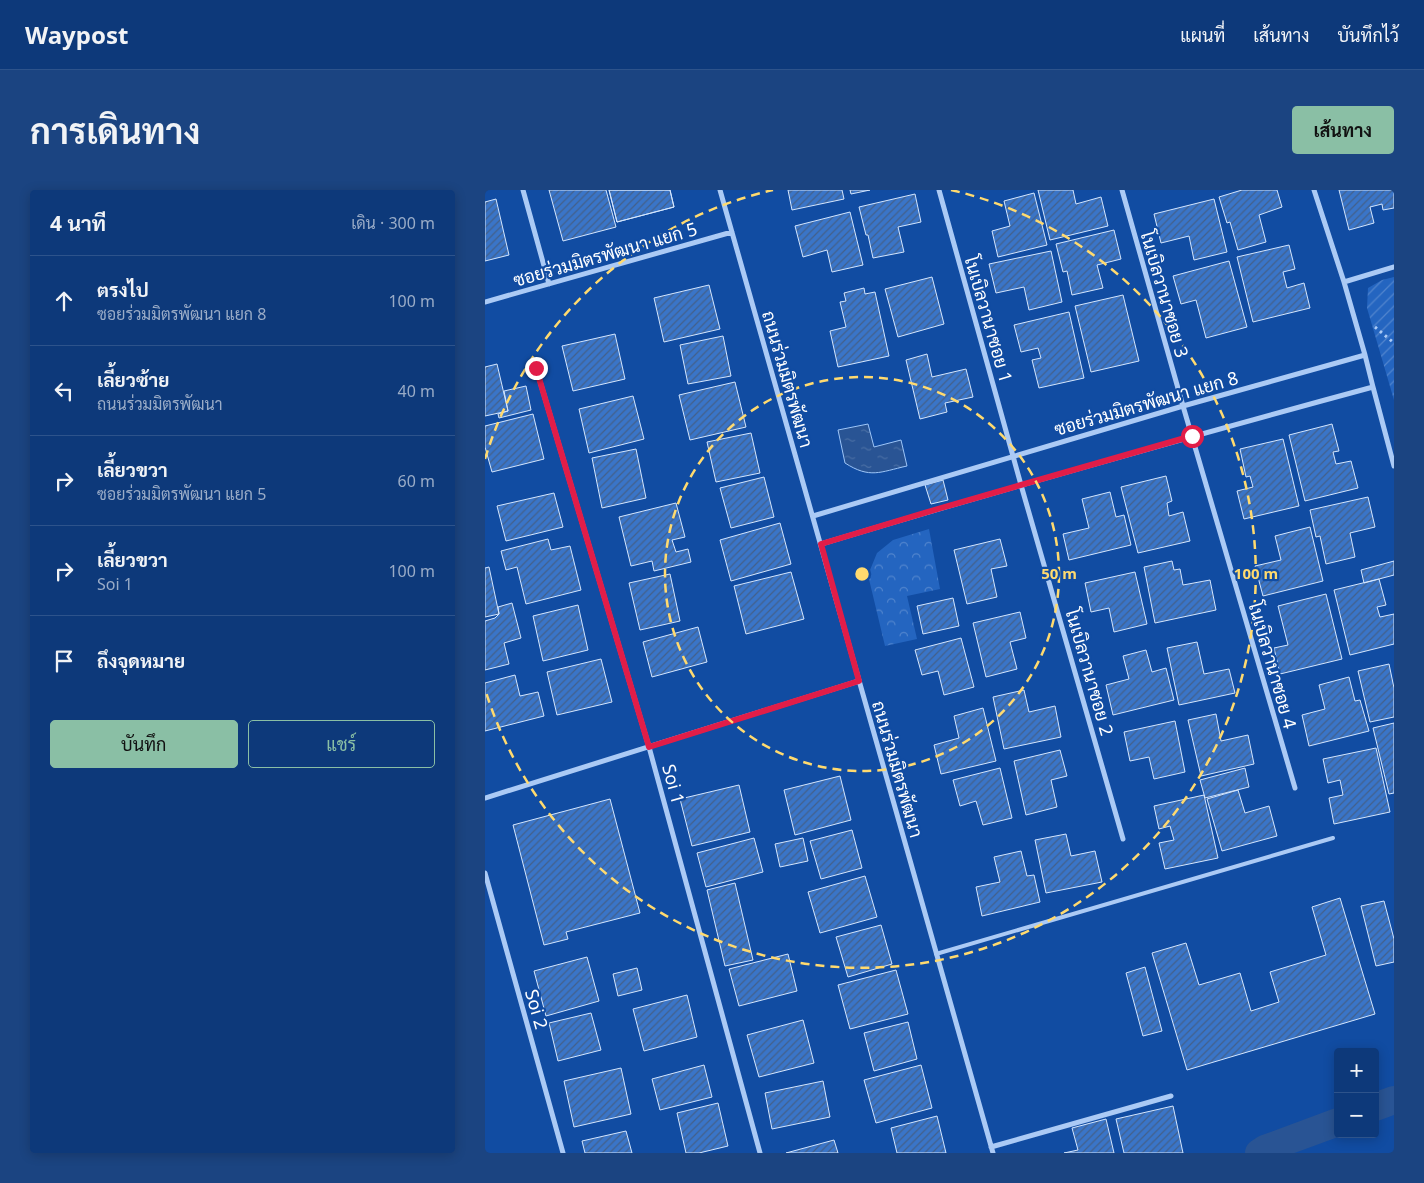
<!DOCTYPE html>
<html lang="th">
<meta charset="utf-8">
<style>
:root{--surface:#0d397a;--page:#1b4481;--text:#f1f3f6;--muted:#9aacc7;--line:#2d538b;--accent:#8abfa5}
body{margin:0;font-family:"Noto Sans",Sarabun,sans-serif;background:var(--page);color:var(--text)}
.controls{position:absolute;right:15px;bottom:15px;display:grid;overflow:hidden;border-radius:5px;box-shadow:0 2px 12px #0003}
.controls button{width:45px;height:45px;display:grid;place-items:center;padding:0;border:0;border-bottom:1px solid var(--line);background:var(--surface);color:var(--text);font:25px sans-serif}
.stop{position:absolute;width:15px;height:15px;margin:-11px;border:4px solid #e11d48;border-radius:50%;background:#fff}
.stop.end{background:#e11d48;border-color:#fff;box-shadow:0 1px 5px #0008}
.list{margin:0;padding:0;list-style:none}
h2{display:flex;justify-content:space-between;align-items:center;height:65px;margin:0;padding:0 20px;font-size:21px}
h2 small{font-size:16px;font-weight:400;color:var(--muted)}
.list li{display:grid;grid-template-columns:32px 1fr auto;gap:15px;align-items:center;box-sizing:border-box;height:90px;padding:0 20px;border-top:1px solid var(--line)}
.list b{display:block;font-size:19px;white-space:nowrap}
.list p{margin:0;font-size:16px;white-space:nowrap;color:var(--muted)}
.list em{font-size:16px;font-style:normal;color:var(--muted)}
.actions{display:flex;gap:10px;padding:15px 20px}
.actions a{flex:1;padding:11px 0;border:1px solid var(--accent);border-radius:5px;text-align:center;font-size:18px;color:var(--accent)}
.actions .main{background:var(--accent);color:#111}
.icon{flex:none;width:28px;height:28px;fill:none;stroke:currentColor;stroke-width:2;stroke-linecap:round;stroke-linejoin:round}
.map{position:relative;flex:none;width:909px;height:963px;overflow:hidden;border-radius:5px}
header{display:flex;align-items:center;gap:30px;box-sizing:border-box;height:70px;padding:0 25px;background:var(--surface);border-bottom:1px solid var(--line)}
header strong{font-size:24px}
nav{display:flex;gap:28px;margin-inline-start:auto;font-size:18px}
.intro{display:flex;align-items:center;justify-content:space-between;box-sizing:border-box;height:120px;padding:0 30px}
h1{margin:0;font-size:35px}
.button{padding:12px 22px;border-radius:5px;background:var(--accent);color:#111;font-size:18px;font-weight:700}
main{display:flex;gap:30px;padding:0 30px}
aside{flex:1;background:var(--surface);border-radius:5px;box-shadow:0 2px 12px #0003}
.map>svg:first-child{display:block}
</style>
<header>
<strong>Waypost</strong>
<nav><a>แผนที่</a><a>เส้นทาง</a><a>บันทึกไว้</a></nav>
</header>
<div class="intro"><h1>การเดินทาง</h1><a class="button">เส้นทาง</a></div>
<main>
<aside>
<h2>4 นาที<small>เดิน · 300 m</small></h2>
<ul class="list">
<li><svg class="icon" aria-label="ahead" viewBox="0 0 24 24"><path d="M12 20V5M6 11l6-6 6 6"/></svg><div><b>ตรงไป</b><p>ซอยร่วมมิตรพัฒนา แยก 8</p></div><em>100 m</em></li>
<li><svg class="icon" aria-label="left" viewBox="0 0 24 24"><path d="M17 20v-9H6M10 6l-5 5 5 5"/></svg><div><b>เลี้ยวซ้าย</b><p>ถนนร่วมมิตรพัฒนา</p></div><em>40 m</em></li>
<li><svg class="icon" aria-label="right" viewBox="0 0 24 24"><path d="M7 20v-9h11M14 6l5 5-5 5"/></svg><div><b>เลี้ยวขวา</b><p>ซอยร่วมมิตรพัฒนา แยก 5</p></div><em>60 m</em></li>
<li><svg class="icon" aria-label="right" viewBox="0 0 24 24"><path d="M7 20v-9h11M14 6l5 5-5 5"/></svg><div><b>เลี้ยวขวา</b><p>Soi 1</p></div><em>100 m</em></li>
<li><svg class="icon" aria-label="arrive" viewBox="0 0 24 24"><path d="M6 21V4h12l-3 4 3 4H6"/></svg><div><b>ถึงจุดหมาย</b></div></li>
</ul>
<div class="actions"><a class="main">บันทึก</a><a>แชร์</a></div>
</aside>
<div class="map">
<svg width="909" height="963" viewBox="0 0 909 963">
<defs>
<pattern id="park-crowns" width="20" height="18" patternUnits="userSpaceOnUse" patternTransform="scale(1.25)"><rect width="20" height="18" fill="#2465c0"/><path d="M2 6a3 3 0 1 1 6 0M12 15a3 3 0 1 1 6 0" fill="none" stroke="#5084cd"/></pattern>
<pattern id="garden-furrows" width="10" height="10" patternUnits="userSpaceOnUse" patternTransform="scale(1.25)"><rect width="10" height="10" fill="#2465c0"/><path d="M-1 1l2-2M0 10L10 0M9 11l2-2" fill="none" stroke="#5084cd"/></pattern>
<pattern id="water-ripples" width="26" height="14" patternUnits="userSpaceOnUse" patternTransform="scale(1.25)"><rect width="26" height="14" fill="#295494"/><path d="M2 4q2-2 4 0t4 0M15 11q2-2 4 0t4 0" fill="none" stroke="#496ea4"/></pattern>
<pattern id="building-hatch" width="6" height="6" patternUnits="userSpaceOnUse" patternTransform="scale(1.25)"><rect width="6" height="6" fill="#3a75c8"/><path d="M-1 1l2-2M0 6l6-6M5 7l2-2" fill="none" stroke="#43608a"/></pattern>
</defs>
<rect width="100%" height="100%" fill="#114ca2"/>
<path fill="url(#park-crowns)" d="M444,339L455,399L422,406L432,449L400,456L383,385L392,363L408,350Z"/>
<path fill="url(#garden-furrows)" d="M909,87V210L882,118L883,98L897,90Z"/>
<path fill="url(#water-ripples)" stroke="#9dc5f8" d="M383,234L389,257L416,250L422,276C395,282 385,289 360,273L353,240Z"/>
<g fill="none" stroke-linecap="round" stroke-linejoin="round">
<path stroke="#295494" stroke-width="28" d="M890,917L909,910
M774,963L780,959L853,932"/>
</g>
<path fill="url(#building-hatch)" stroke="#d4e6fe" d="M64,0H121L131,37L78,51Z
M124,0H185L189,17L132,32Z
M124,0H185L189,17L132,32Z
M303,0H357L359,9L307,20Z
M365,0H385L366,4Z
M553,0H588L591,14L616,7L623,36L565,50Z
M757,0H792L797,17L774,25L781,52L753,60L745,32L742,33L734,7Z
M854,0H909V18L898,20L897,14L885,17L889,33L864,40Z
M549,3L562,55L513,67L507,41L525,36L519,11Z
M430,4L436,32L413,37L419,62L388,68L383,45H381L374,17Z
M11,9L24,65L0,71V12Z
M729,9L742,62L709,70L704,46L676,53L669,24Z
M365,22L378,75L347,82L342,60L318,67L310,36Z
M629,40L636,69L612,75L618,98L587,105L582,81L578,82L571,54Z
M804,55L810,79L798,82L802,98L819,93L825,118L768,132L752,67Z
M566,61L577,112L544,120L539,97L511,103L504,74Z
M744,71L762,137L721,148L711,110L696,114L688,86Z
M447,87L459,134L413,147L400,99Z
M224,95L235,139L179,152L169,108Z
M379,98L380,104L390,102L404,166L353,177L345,141L361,137L355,112L361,111L359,103Z
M638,105L654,171L606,182L590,116Z
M584,122L599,188L554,198L547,170L556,168L553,158L536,162L529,135Z
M130,144L140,189L88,201L77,156Z
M238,146L246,186L203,194L195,155Z
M442,164L447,187L481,179L488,207L460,213L462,222L435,229L421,170Z
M12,174L23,221L0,226V177Z
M250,192L261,237L205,250L194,205Z
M41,196L46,220L14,228L13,224L23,221L19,201Z
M148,206L159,249L104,263L94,219Z
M48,224L59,269L7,282L0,257V236Z
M847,234L854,261L848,262L851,274L866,271L873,298L820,311L804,245Z
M266,243L275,283L231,292L222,252Z
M798,249L814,316L759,329L752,301L768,297L765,286L761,287L755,259Z
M151,259L161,308L117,318L107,268Z
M681,286L687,311L682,313L684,326L698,322L705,351L653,363L636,297Z
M279,287L289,327L246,338L235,298Z
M458,290L463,310L446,314L440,295Z
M625,302L631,327L639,325L646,355L584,370L578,344L604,338L597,309Z
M69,303L78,337L21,351L12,316Z
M883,307L890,337L865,343L870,367L841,374L835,346L831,347L825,320Z
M191,313L200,347L187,350L191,362L203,359L206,372L169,381L167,371L146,376L134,327Z
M295,333L306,374L246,391L235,350Z
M825,337L838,391L778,406L770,376L796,370L790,346Z
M63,349L66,360L85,356L96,400L41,414L32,377L21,380L16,361Z
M515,349L522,376L506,379L512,407L482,414L469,360Z
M687,371L689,380L695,379L698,395L725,390L731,420L670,433L659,377Z
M909,371V385L879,393L876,380Z
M4,377L14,424L0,427V378Z
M306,382L319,429L261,444L249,396Z
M650,382L662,434L629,442L624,418L606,422L600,393Z
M185,384L195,431L155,440L144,393Z
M894,389L901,415L892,417L895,427L909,424V454L865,465L849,400Z
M841,404L857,469L795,484L789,458L803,455L793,416Z
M468,408L474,436L438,444L432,416Z
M27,413L36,448L19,453L24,474L0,480V431L10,428L14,424L13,417Z
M93,415L103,460L58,471L48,426Z
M535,422L541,448L525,452L532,479L501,487L488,433Z
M213,437L222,472L167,487L158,452Z
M476,448L489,497L459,505L453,481L437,485L430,460Z
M712,452L719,484L744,479L750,503L694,515L682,458Z
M661,460L667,482L681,478L689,510L628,525L621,495L644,489L638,466Z
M116,469L127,512L72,525L62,482Z
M904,474L909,498V527L885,532L873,481Z
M30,485L35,506L53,502L59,526L0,541V493Z
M864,487L870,511L875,510L884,541L824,556L817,525L840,519L834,495Z
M539,500L544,522L570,516L576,547L519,559L508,507Z
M498,518L511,571L456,584L449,555L474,548L469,526Z
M731,524L736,551L763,545L769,574L716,586L703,530Z
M690,531L700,582L669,589L664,567L645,571L639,542Z
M909,533V603L904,604L888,538Z
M891,558L905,622L849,634L844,608L858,605L855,590L843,593L838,569Z
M575,560L582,586L566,590L572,617L541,625L529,571Z
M515,578L527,628L498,635L491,611L475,616L468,590Z
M760,578L764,597L720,608L715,590Z
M355,586L366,630L310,645L299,600Z
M254,595L265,642L207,656L195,609Z
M753,600L760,623L784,616L792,646L737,661L722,609Z
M719,605L733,668L680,679L674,653L689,650L685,636L674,639L669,616Z
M125,609L155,723L81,742L83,749L59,755L28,635Z
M367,640L377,678L336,689L325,651Z
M581,644L586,666L610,661L617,692L561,703L550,650Z
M269,648L278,682L221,697L212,663Z
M318,648L323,671L295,677L290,654Z
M536,661L542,686L549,685L555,712L497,726L491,697L515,692L509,667Z
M380,686L392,727L335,743L323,702Z
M250,693L268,770L240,776L222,700Z
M855,708L890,824L702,880L667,763L701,753L714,795L755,783L766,821L794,812L785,782L841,765L827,717Z
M899,711L909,749V772L891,776L876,716Z
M396,735L407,774L363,787L351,747Z
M303,764L312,801L254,816L244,779Z
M102,767L114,811L61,826L49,781Z
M660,777L677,841L658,846L641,783Z
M152,778L157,800L133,806L128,784Z
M411,780L423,824L365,839L353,795Z
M202,805L212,847L159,861L148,819Z
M106,823L116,860L73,871L64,833Z
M318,830L329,873L274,887L262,845Z
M423,832L432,869L389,881L379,843Z
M219,875L227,907L175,920L167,889Z
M436,875L447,918L391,933L379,890Z
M136,878L146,924L89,937L79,891Z
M338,891L345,927L287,939L280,903Z
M233,913L243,956L214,963H201L192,923Z
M688,916L698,963H639L631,929Z
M452,926L461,963H412L406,938Z
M621,929L629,963H579L593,960L587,938Z
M141,941L147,963H100L97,951Z
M349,950L353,963H301Z"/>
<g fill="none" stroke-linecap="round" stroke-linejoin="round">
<path stroke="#abcaf5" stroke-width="3" stroke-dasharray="2.5 4" stroke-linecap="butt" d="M890,137L909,153"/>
<path stroke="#abcaf5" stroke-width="4" d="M451,764L848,648"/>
<path stroke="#abcaf5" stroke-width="5" d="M38,0L64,94
M235,0L508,963
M454,0L536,295L638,649
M637,0L698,216L810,598
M829,0L859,92
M0,112L247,42
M880,165L888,197
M51,178L164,557L275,963
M328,326L698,216L880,165L859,92L909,77
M336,354C519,299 703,247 888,197L909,276
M0,608L374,491
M0,683L78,963
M506,957L686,906"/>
</g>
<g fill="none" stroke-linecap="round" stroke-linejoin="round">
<path stroke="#e11d48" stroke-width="6" d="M51,178L164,557L374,491L336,354L456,318L707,246"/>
</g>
<g fill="none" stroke="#ffda6f" stroke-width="2.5" stroke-dasharray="9 6">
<circle cx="377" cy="384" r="197"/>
<path d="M0 269A394 394 0 0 1 288 0M466 0A394 394 0 1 1 0 499"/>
</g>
<g text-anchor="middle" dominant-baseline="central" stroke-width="4.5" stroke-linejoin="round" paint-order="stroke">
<g font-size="18" fill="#fff" stroke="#114ca2">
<text transform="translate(120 64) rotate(-16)">ซอยร่วมมิตรพัฒนา แยก 5</text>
<text transform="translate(680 104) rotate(74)">โนเบิลวานาซอย 3</text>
<text transform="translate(504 129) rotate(74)">โนเบิลวานาซอย 1</text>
<text transform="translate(303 189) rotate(74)">ถนนร่วมมิตรพัฒนา</text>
<text transform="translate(661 213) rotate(-16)">ซอยร่วมมิตรพัฒนา แยก 8</text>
<text transform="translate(788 475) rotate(74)">โนเบิลวานาซอย 4</text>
<text transform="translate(605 482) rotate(74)">โนเบิลวานาซอย 2</text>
<text transform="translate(413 579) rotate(74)">ถนนร่วมมิตรพัฒนา</text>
<text transform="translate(189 594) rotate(75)">Soi 1</text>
<text transform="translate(52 819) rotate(74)">Soi 2</text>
</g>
</g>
<circle cx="377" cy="384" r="8" fill="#ffda6f" stroke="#114ca2" stroke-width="2.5"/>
<g font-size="15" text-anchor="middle" font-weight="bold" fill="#ffda6f" stroke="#114ca2" stroke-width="4.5" stroke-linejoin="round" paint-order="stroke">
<text x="574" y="389">50 m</text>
<text x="771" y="389">100 m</text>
</g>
</svg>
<div class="controls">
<button>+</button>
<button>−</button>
</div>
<div class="stop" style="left:707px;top:246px"></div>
<div class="stop end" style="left:51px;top:178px"></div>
</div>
</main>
